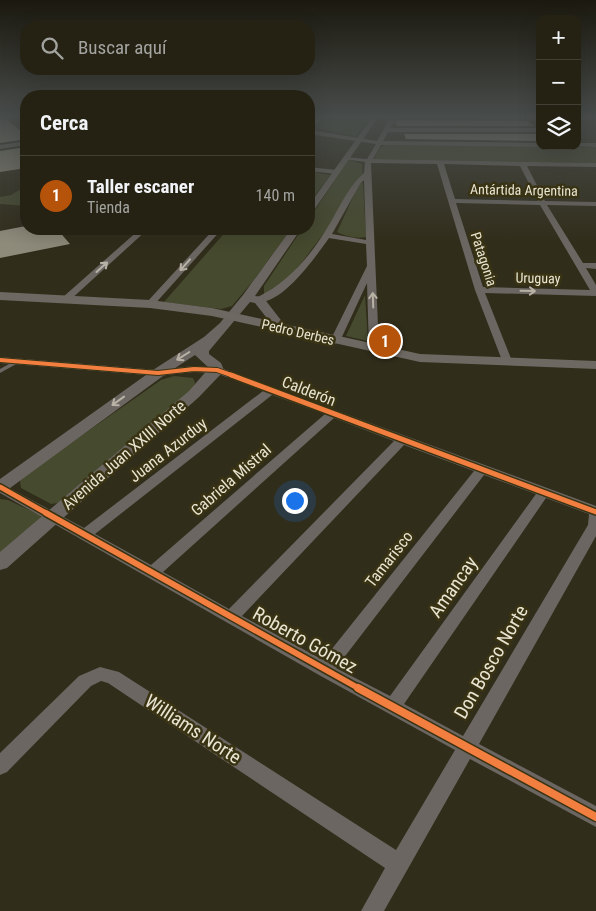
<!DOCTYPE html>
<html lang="es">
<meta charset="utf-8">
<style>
:root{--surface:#252214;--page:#312f22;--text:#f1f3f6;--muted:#a3a4a0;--line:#423f34;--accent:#b45309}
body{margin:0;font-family:"Roboto Condensed",sans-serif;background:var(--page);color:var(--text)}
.controls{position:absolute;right:15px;top:15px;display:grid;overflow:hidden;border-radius:10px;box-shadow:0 5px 20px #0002}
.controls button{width:45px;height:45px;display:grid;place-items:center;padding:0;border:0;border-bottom:1px solid var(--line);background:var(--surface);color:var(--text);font:25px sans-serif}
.you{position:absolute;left:294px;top:500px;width:18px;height:18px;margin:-12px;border:4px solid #fff;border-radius:50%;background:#1a73e8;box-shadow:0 0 0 8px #1a73e833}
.badge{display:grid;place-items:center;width:32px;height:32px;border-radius:50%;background:var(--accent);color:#fff;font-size:16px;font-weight:700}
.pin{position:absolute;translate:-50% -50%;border:2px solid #fff;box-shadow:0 1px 5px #0006}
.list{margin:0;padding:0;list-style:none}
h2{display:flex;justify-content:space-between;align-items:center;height:65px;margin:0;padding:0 20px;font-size:21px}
h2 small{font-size:16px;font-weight:400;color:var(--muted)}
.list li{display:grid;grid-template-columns:32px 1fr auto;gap:15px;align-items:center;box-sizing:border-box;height:80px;padding:0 20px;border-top:1px solid var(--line)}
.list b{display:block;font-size:19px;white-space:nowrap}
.list p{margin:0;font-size:16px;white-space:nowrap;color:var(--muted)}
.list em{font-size:16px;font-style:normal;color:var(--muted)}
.icon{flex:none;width:28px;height:28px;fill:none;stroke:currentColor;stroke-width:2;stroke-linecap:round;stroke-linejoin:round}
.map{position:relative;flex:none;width:596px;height:911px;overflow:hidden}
.search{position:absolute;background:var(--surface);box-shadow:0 5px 20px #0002;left:20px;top:20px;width:295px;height:55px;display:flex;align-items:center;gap:12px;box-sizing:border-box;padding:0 18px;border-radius:20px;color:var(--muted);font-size:19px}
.panel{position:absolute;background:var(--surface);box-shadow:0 5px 20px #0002;left:20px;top:90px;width:295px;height:145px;border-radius:20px}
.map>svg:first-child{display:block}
</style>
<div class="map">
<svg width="596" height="911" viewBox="0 0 596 911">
<rect width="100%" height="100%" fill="#312d1b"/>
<path fill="#464a2e" d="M326,116H371L356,136L316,128Z
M385,145L596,147V163L374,159L380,148Z
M350,160L362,164L363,175L355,182L330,225L291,277L264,294V286L302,229H309V219L347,162Z
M309,171L330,175L309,204Z
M363,183L366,237C357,239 345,236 337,232L359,184Z
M26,186V206L0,204V197L11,195Z
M228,229H291L253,281L232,306L221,309L164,302Z
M365,295L368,341L346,336Z
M174,376L193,378L195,383L192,390L58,503L51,504L21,488L20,481L24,476L161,380Z
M0,499L8,500L40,515L41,518L0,556Z"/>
<path fill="#8e8b7b" d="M0,116H3L26,135V139L0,143Z
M397,120L528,121L534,126H397L395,123Z
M404,134H540V141L406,139Z
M26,147V168L0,172V151Z
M26,226V229H57L70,244L0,258V231Z"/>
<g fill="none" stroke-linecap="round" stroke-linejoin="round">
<path fill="#6b6661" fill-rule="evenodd" d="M18,359L21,361L20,362L0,373V369Z"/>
<path fill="#6b6661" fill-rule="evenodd" d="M320,116H326L315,126L316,131L377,141L391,117L390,116H540V119L396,118L390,128H540V132H388L383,141L540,143V146H542L540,147L381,145L373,159L596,163V167L527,166L545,201L596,202V206L547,205L583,263H596V269L586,268L596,285V296L485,293L512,361L507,364L503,363L475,290L437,164L371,163L379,349L378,351H370L369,349L367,283L340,341L335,344L330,341L367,266L366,244L329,238C316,256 282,306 256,302V298C292,280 313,253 333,218C342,202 350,185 364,173L365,162L344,159V157L367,159L376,144L309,134V130L311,131L309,126ZM444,164L520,166L538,201L455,199ZM364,180L366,240L332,234L360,184ZM456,203L540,205L590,290L483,287Z
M577,116H596V119H577Z
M26,141V145L0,149V145Z
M577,143H596V147L575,146H577Z
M309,167L336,170L339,172L336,174L309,171Z
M140,229H148L69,301H63V297Z
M214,229H222L153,306H147V302Z
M0,357L158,370L194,366L221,368L596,506V536L479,744L596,806V827L470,759L384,911H361L385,868L108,683L101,681L91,686L7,772L0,775V753L79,676L100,667L119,672L396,850L455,750L319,675L0,493V483L84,528L263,391L216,373L194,372L158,376L0,363ZM272,395L325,414L151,565L95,534ZM334,418L394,441L229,609L163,572ZM404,445L474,471L323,660L242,616ZM484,475L536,494L390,696L336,668ZM546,498L589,514L588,525L463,736L404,704Z"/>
<path fill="#6b6661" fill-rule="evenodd" d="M373,116H379L312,213L309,214V205Z
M291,229H301L255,296L263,297L287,328L285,331H277L255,303L250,302L209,351V354L221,363L224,370L222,373L199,397L7,568L0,570V552L189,391L209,368L195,355L163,376L6,491L0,492V479L153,370L204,337L220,323L243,295Z"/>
<path fill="#6d6861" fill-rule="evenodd" d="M0,292L150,300L212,308L420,354L596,361V369L420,362L212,316L150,308L0,300Z"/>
<defs>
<path id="cycleway-far3" d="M0,360L158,373L194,369L217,370L234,376"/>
<path id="cycleway-far2" d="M231,375L596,512
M0,487L48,514"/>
<path id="cycleway-far1" d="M46,513L360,689"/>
<path id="cycleway" d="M358,688L596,817"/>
</defs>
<use href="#cycleway-far3" stroke="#393313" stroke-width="6"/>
<use href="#cycleway-far2" stroke="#393313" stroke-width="8"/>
<use href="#cycleway-far1" stroke="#393313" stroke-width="9"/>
<use href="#cycleway" stroke="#393313" stroke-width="11"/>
<use href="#cycleway-far3" stroke="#f27e40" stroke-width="4"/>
<use href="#cycleway-far2" stroke="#f27e40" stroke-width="5"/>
<use href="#cycleway-far1" stroke="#f27e40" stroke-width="6"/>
<use href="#cycleway" stroke="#f27e40" stroke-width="8"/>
</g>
<defs><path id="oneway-shaft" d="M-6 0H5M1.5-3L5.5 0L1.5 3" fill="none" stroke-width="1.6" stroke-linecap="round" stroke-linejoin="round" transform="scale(1.25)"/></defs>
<g stroke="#b7b2a5">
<use href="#oneway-shaft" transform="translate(185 265) rotate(132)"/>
<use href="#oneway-shaft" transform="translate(102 267) rotate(-42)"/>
<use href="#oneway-shaft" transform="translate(528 291) rotate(1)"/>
<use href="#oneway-shaft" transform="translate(373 300) rotate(-92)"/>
<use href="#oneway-shaft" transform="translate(183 356) rotate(148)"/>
<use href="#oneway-shaft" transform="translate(118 401) rotate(144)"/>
</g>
<linearGradient id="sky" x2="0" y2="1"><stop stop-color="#1b190f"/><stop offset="0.48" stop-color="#484c4a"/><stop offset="1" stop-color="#484c4a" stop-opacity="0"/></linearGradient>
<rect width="596" height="243" fill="url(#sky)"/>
<g text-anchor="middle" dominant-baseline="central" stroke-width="5" stroke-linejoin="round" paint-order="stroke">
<g font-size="14" fill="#e9e5d3" stroke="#393313">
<text transform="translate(524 190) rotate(1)">Antártida Argentina</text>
<text transform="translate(484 259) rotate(72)">Patagonia</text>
<text transform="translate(538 278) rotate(1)">Uruguay</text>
<text transform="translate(298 332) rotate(13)">Pedro Derbes</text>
</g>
<g font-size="16" fill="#e9e5d3" stroke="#393313">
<text transform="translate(309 391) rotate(21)">Calderón</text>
<text transform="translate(168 450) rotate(-38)">Juana Azurduy</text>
<text transform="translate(124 455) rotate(-41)">Avenida Juan XXIII Norte</text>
<text transform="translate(231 480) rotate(-41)">Gabriela Mistral</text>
<text transform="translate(389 559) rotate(-52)">Tamarisco</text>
</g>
<g font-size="19" fill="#e9e5d3" stroke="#393313">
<text transform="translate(453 587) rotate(-55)">Amancay</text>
<text transform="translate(305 640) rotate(29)">Roberto Gómez</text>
<text transform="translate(491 662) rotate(-60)">Don Bosco Norte</text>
<text transform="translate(193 729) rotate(33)">Williams Norte</text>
</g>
</g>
</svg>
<div class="controls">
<button>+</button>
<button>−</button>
<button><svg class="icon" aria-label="layers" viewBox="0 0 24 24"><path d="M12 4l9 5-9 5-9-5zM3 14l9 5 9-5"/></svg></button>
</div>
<div class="you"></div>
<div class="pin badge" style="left:385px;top:341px">1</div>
<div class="search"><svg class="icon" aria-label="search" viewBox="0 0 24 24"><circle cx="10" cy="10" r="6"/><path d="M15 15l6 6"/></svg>Buscar aquí</div>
<section class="panel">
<h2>Cerca<small></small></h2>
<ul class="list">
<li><span class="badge">1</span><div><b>Taller escaner</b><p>Tienda</p></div><em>140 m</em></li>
</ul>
</section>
</div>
